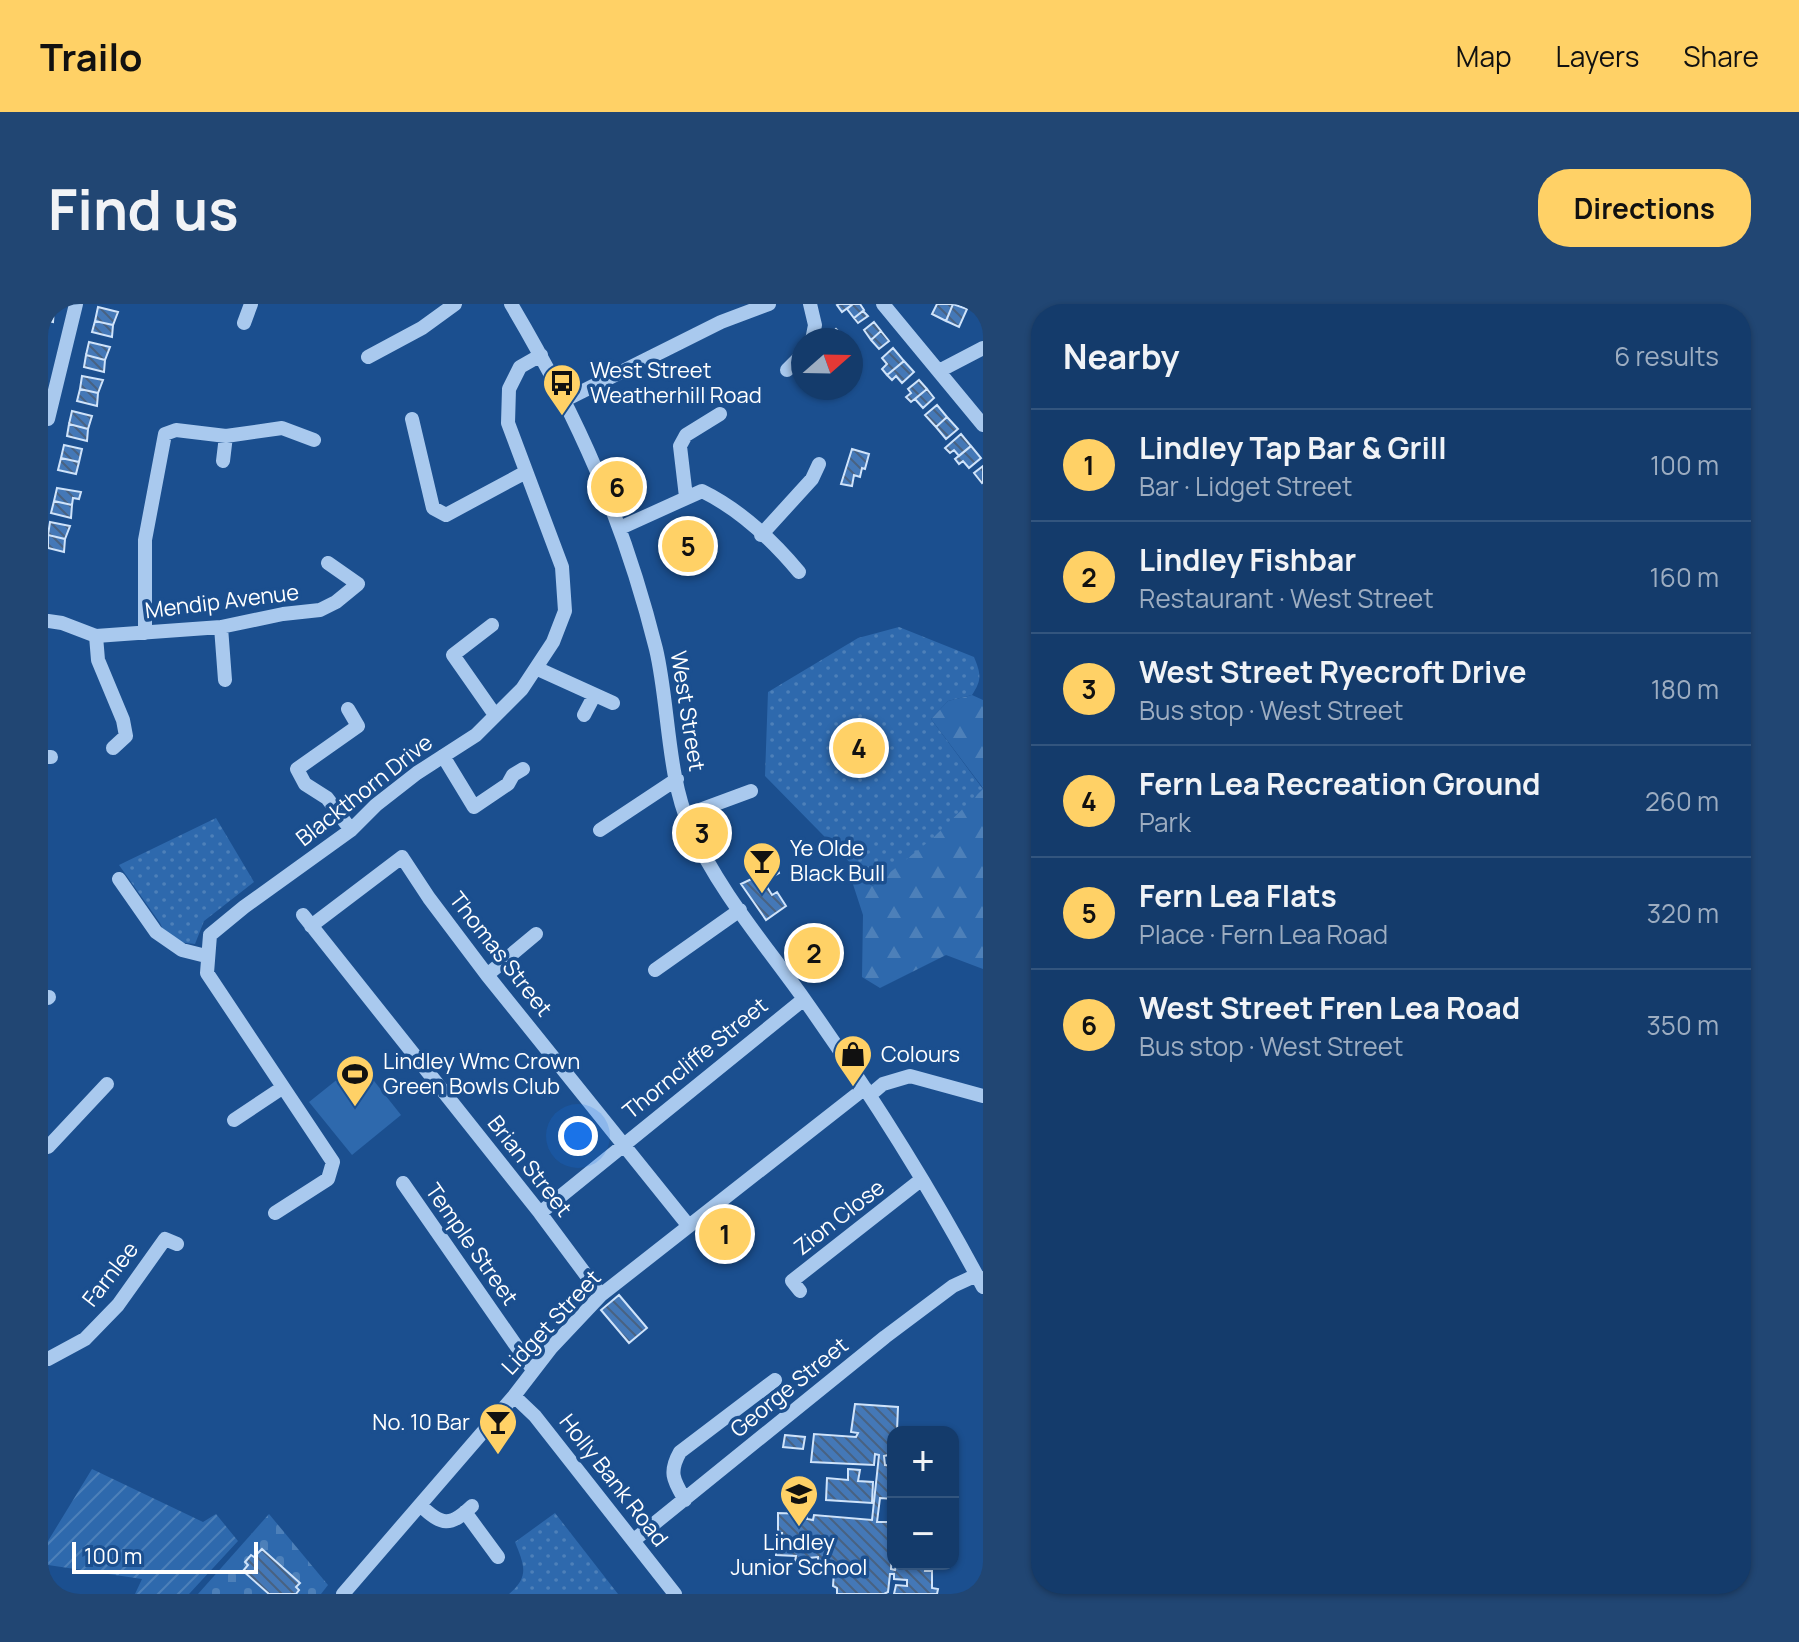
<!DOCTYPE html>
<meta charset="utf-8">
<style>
:root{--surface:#143b6b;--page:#214673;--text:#f1f3f6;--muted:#9dadc1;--line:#33557e;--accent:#ffd166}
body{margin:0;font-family:Manrope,sans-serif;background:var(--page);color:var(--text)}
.controls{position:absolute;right:24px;bottom:24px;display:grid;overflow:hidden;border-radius:16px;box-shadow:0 2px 6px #0004}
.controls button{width:72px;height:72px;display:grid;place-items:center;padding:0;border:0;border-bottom:2px solid var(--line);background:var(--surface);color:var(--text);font:40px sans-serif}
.compass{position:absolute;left:743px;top:24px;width:72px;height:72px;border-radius:50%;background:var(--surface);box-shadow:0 2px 6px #0004;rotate:70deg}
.scale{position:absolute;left:24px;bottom:20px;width:186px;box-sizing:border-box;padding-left:8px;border:4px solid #fff;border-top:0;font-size:22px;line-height:28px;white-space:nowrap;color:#fff;-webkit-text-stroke:6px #1b4f8f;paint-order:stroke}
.you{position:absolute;left:530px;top:832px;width:28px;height:28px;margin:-20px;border:6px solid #fff;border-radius:50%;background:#1a73e8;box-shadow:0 0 0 12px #1a73e833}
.badge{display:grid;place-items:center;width:52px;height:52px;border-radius:50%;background:var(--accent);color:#111;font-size:26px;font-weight:700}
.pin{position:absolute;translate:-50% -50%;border:4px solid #fff;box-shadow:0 2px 8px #0006}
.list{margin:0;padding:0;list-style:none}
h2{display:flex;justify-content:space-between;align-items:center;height:104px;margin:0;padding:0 32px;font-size:34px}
h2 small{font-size:26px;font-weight:400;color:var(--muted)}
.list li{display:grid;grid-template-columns:52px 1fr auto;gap:24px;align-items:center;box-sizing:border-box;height:112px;padding:0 32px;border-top:2px solid var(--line)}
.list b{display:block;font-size:30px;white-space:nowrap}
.list p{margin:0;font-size:26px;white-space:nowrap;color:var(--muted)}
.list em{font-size:26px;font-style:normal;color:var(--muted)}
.map{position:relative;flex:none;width:935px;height:1290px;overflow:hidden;border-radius:32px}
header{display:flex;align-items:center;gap:48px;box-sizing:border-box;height:112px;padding:0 40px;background:var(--accent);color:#111}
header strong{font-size:38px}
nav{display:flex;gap:44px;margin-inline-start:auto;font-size:28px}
.intro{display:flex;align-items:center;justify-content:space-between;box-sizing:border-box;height:192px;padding:0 48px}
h1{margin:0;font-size:56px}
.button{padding:20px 36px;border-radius:32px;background:var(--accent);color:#111;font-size:28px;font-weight:700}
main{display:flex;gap:48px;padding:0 48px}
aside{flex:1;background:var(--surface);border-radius:32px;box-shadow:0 2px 6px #0004}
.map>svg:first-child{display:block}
</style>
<header>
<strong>Trailo</strong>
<nav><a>Map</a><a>Layers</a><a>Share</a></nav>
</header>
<div class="intro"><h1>Find us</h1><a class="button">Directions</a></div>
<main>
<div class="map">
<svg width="935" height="1290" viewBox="0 0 935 1290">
<defs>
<pattern id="forest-firs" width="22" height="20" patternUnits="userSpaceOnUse" patternTransform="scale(2)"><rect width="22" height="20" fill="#2e69ad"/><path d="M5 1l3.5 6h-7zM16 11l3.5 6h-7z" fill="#4d80b9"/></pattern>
<pattern id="cemetery-stones" width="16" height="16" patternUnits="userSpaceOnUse" patternTransform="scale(2)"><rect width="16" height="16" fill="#2e69ad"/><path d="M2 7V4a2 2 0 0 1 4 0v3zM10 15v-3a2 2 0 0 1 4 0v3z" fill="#4d80b9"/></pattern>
<pattern id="park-dots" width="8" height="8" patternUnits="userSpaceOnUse" patternTransform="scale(2)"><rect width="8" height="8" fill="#2e69ad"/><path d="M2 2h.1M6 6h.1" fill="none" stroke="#4d80b9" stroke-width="1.8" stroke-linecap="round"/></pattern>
<pattern id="garden-furrows" width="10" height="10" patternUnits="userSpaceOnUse" patternTransform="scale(2)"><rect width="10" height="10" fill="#2e69ad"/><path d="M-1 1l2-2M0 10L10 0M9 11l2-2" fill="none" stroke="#4d80b9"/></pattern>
<pattern id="building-back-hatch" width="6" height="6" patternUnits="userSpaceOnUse" patternTransform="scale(2)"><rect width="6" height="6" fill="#4478b7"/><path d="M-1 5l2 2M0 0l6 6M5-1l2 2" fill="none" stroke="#486282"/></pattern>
</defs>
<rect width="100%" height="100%" fill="#1b4f8f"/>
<path fill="#2e69ad" d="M311,758L353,811L304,851L261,798Z"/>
<path fill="url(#forest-firs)" d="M924,391L935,396V665L898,651L832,684L814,673L815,611L801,568L825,582L935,484L883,415L900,397Z"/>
<path fill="url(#cemetery-stones)" d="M221,1210L280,1281L273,1290H150Z"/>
<path fill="url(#park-dots)" d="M851,323L926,353C933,370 934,376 924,391L900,397L883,415L935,485L885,534L825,582L717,472L720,388L810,334Z
M168,514L206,578L156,617L147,640L130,638L117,630L112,619L71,561Z
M507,1209L570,1290H461C482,1272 476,1261 467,1238Z"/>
<path fill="url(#garden-furrows)" d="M44,1165L155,1218L168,1210L190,1237L141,1290H87L94,1275L0,1261V1237Z"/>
<path fill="url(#building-back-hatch)" stroke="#cfe3fa" stroke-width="2" d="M791,0H805L794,8L789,1Z
M805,0H812L816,6L806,14L799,5Z
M889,0H905L898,17L884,10Z
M905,0L919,5L911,23L898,17Z
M50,3L70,8L65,21L47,17Z
M0,4L6,5L5,18L0,17Z
M815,7L820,12L810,19L806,14Z
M47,17L65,21L64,33L44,28Z
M826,18L833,27L823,36L816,26Z
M788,25L799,36H783L780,33Z
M833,27L841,37L831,45L823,36Z
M41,38L62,43L57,56L38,51Z
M845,44L856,57L839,71L834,65L839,60L834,54Z
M38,51L57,56L56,68L36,63Z
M856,57L866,68L854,79L848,72L844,76L839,71Z
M34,72L55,76L50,89L32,85Z
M871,76L879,85L863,98L858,93L863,89L860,85Z
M32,85L50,89L49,102L29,97Z
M879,85L886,94L875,104L867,95Z
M889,101L899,113L888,123L877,111Z
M24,107L44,112L40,125L21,120Z
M899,113L910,125L898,135L888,123Z
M21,120L40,125L39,137L19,132Z
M913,130L923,142L911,152L906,146L902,149L897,144Z
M16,141L34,145L31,158L13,154Z
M923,142L933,154L921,164L915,157L911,160L907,155Z
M804,145L821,150L817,165L814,164L812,173L806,171L804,182L793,180Z
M13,154L31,158L28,170L10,166Z
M935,162V178L934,179L926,169Z
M9,184L33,188L31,195L25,194L24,201L6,197Z
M6,197L24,201L23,214L3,209Z
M646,216L654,239L668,248L657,265L644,256L630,264L618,244L632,236L629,220Z
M2,218L22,222L17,235L0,231Z
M0,231L17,235L16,248L0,244Z
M729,563L731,569L716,578L724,591L729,588L738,602L718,616L693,580Z
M771,640L777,648L761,659L755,650Z
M682,914L694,929L673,946L661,930Z
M571,991L599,1024L581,1039L553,1006Z
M807,1100L850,1103L849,1127L865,1128H845V1156L840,1155V1151L836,1152L837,1161L845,1162V1195L832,1194L829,1218H845V1240L840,1239V1244L844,1245L843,1265L847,1266L849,1260H878L877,1267H884V1284L890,1285L889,1290H846L848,1281L859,1282V1276L846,1275V1270H842L840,1288L836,1290H789V1284L785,1282L786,1268L791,1269V1262L770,1259V1253L761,1254V1259L747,1258L748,1252L728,1251L729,1237L733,1238L734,1229H730V1209L759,1210V1215L765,1216L766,1211L824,1216L831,1151L827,1150L826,1161L763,1158L766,1130L808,1133L810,1129L803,1128Z
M737,1131L757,1133L755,1145L735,1143Z
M800,1165L812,1166L810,1177L825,1178L824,1199L778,1196L779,1174L800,1176Z
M214,1245L252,1279L248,1283L251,1286L248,1290H221L195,1267L200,1261L197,1258L203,1251L206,1253Z"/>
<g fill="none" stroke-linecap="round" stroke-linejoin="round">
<path stroke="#a9c9ee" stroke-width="14" d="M463,0C530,113 576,217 608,345C621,400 619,472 642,523C670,586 716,639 756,695C821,787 882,883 935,983
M762,0L767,21L764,36
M835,0L935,121
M196,19L203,0
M320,53L374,24L407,0
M739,66L755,50
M891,67L935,44
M517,96L673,18L721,0
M0,115L28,0
M364,115L385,204L398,211L478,168
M175,157L178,132
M638,193L632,142L638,131L672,110
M572,224L654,187C691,205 725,237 751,268
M713,231L764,175L771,160
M0,317L14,319L48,332L173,323L235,310L272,306L288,298L310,280L280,259
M444,321L405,351L447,411
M173,323L177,376
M97,329V236L117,130L128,126L178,132L234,124L266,136
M48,332L50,356L75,416L78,432L65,444
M490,365L565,399
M300,405L310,422L249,465L257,480L279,494L303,526
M536,411L546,392
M395,452L426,503L460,480L465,471L475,465
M0,453H3
M638,511L703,487
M552,526L629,475
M71,575L108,628L134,646L158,652
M255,611L492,909L553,991
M263,622L354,553L381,594L439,671L640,921
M607,666L692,606
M439,671L488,630
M0,694L1,693
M822,791L835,780L862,772L935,792
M186,816L234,784
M0,843L59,780
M355,879L485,1066
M227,909L280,875L285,858L159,669L162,631L196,603L303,526L328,501L369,469L428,431L474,385L505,338L517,307L514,263L460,119L461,85L472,63L493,51
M492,909L756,695
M752,987L744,977L874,875
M0,1055L37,1035L70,1001L117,935L129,940
M466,1092L487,1112L627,1290
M637,1196C626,1177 620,1169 632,1148L727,1076
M372,1201C394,1222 402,1223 424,1202
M417,1208L450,1253
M586,1236L837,1033L905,982L929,971
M295,1290L466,1092L503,1044L553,991L817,784"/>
</g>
<defs>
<symbol id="bus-pin" viewBox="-11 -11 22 30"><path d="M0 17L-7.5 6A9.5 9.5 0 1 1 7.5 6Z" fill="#ffd166" stroke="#1b4f8f"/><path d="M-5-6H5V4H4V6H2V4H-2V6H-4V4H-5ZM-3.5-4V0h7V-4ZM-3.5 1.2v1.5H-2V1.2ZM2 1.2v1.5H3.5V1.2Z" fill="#111"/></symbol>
<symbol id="bar-pin" viewBox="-11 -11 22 30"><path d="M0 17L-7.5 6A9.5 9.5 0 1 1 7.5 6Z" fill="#ffd166" stroke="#1b4f8f"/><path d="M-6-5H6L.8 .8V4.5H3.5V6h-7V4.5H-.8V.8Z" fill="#111"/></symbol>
<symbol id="shop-pin" viewBox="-11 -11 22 30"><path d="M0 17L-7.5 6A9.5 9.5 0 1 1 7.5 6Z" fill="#ffd166" stroke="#1b4f8f"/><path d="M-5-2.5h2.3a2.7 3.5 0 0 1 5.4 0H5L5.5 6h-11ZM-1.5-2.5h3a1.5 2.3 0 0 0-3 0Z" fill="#111"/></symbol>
<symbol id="stadium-pin" viewBox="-11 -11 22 30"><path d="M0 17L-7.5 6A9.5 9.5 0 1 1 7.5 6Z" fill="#ffd166" stroke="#1b4f8f"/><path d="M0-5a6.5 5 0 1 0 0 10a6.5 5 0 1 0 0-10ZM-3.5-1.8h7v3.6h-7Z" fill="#111"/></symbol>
<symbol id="school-pin" viewBox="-11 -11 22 30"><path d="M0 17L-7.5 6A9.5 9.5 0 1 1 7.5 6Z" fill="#ffd166" stroke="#1b4f8f"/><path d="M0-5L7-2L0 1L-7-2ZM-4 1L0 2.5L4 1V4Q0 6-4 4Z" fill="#111"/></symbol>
</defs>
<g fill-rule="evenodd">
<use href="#bus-pin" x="492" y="57" width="44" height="60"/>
<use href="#bar-pin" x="692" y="535" width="44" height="60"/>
<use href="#shop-pin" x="783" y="728" width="44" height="60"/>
<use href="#stadium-pin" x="285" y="748" width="44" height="60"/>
<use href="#bar-pin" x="428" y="1096" width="44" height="60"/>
<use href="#school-pin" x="729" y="1168" width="44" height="60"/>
</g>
<g text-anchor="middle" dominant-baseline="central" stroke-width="7" stroke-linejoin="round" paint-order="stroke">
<g font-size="22" fill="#fff" stroke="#1b4f8f" text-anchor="start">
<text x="542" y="66">West Street<tspan x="542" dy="25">Weatherhill Road</tspan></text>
<text x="742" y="544">Ye Olde<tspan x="742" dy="25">Black Bull</tspan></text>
<text x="833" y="750">Colours</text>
<text x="335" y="757">Lindley Wmc Crown<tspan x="335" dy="25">Green Bowls Club</tspan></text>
<text x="422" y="1118" text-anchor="end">No. 10 Bar</text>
<text x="751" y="1238" text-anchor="middle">Lindley<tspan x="751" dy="25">Junior School</tspan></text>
</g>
<g font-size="22" fill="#fff" stroke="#1b4f8f">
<text transform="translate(174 297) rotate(-7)">Mendip Avenue</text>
<text transform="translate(640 407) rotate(81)">West Street</text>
<text transform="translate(316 486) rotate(-38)">Blackthorn Drive</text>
<text transform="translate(453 650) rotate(52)">Thomas Street</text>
<text transform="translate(647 754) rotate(-39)">Thorncliffe Street</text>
<text transform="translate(482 862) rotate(52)">Brian Street</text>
<text transform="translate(791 913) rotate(-38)">Zion Close</text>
<text transform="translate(424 940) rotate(55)">Temple Street</text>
<text transform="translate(62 970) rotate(-52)">Farnlee</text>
<text transform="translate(503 1018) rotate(-47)">Lidget Street</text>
<text transform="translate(741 1083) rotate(-39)">George Street</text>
<text transform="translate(566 1176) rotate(52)">Holly Bank Road</text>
</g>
</g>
</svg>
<div class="controls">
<button>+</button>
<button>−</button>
</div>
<svg class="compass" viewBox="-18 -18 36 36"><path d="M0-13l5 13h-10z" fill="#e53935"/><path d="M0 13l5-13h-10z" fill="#9dadc1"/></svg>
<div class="scale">100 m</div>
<div class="you"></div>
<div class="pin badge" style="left:677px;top:930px">1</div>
<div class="pin badge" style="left:766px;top:649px">2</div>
<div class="pin badge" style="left:654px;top:529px">3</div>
<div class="pin badge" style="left:811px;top:444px">4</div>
<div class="pin badge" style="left:640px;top:242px">5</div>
<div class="pin badge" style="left:569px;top:183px">6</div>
</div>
<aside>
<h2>Nearby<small>6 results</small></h2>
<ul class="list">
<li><span class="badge">1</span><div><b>Lindley Tap Bar &amp; Grill</b><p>Bar · Lidget Street</p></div><em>100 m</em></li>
<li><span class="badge">2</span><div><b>Lindley Fishbar</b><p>Restaurant · West Street</p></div><em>160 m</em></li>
<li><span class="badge">3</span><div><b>West Street Ryecroft Drive</b><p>Bus stop · West Street</p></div><em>180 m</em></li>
<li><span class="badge">4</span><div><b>Fern Lea Recreation Ground</b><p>Park</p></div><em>260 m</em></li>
<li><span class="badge">5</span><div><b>Fern Lea Flats</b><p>Place · Fern Lea Road</p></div><em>320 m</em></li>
<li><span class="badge">6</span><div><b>West Street Fren Lea Road</b><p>Bus stop · West Street</p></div><em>350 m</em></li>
</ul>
</aside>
</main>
